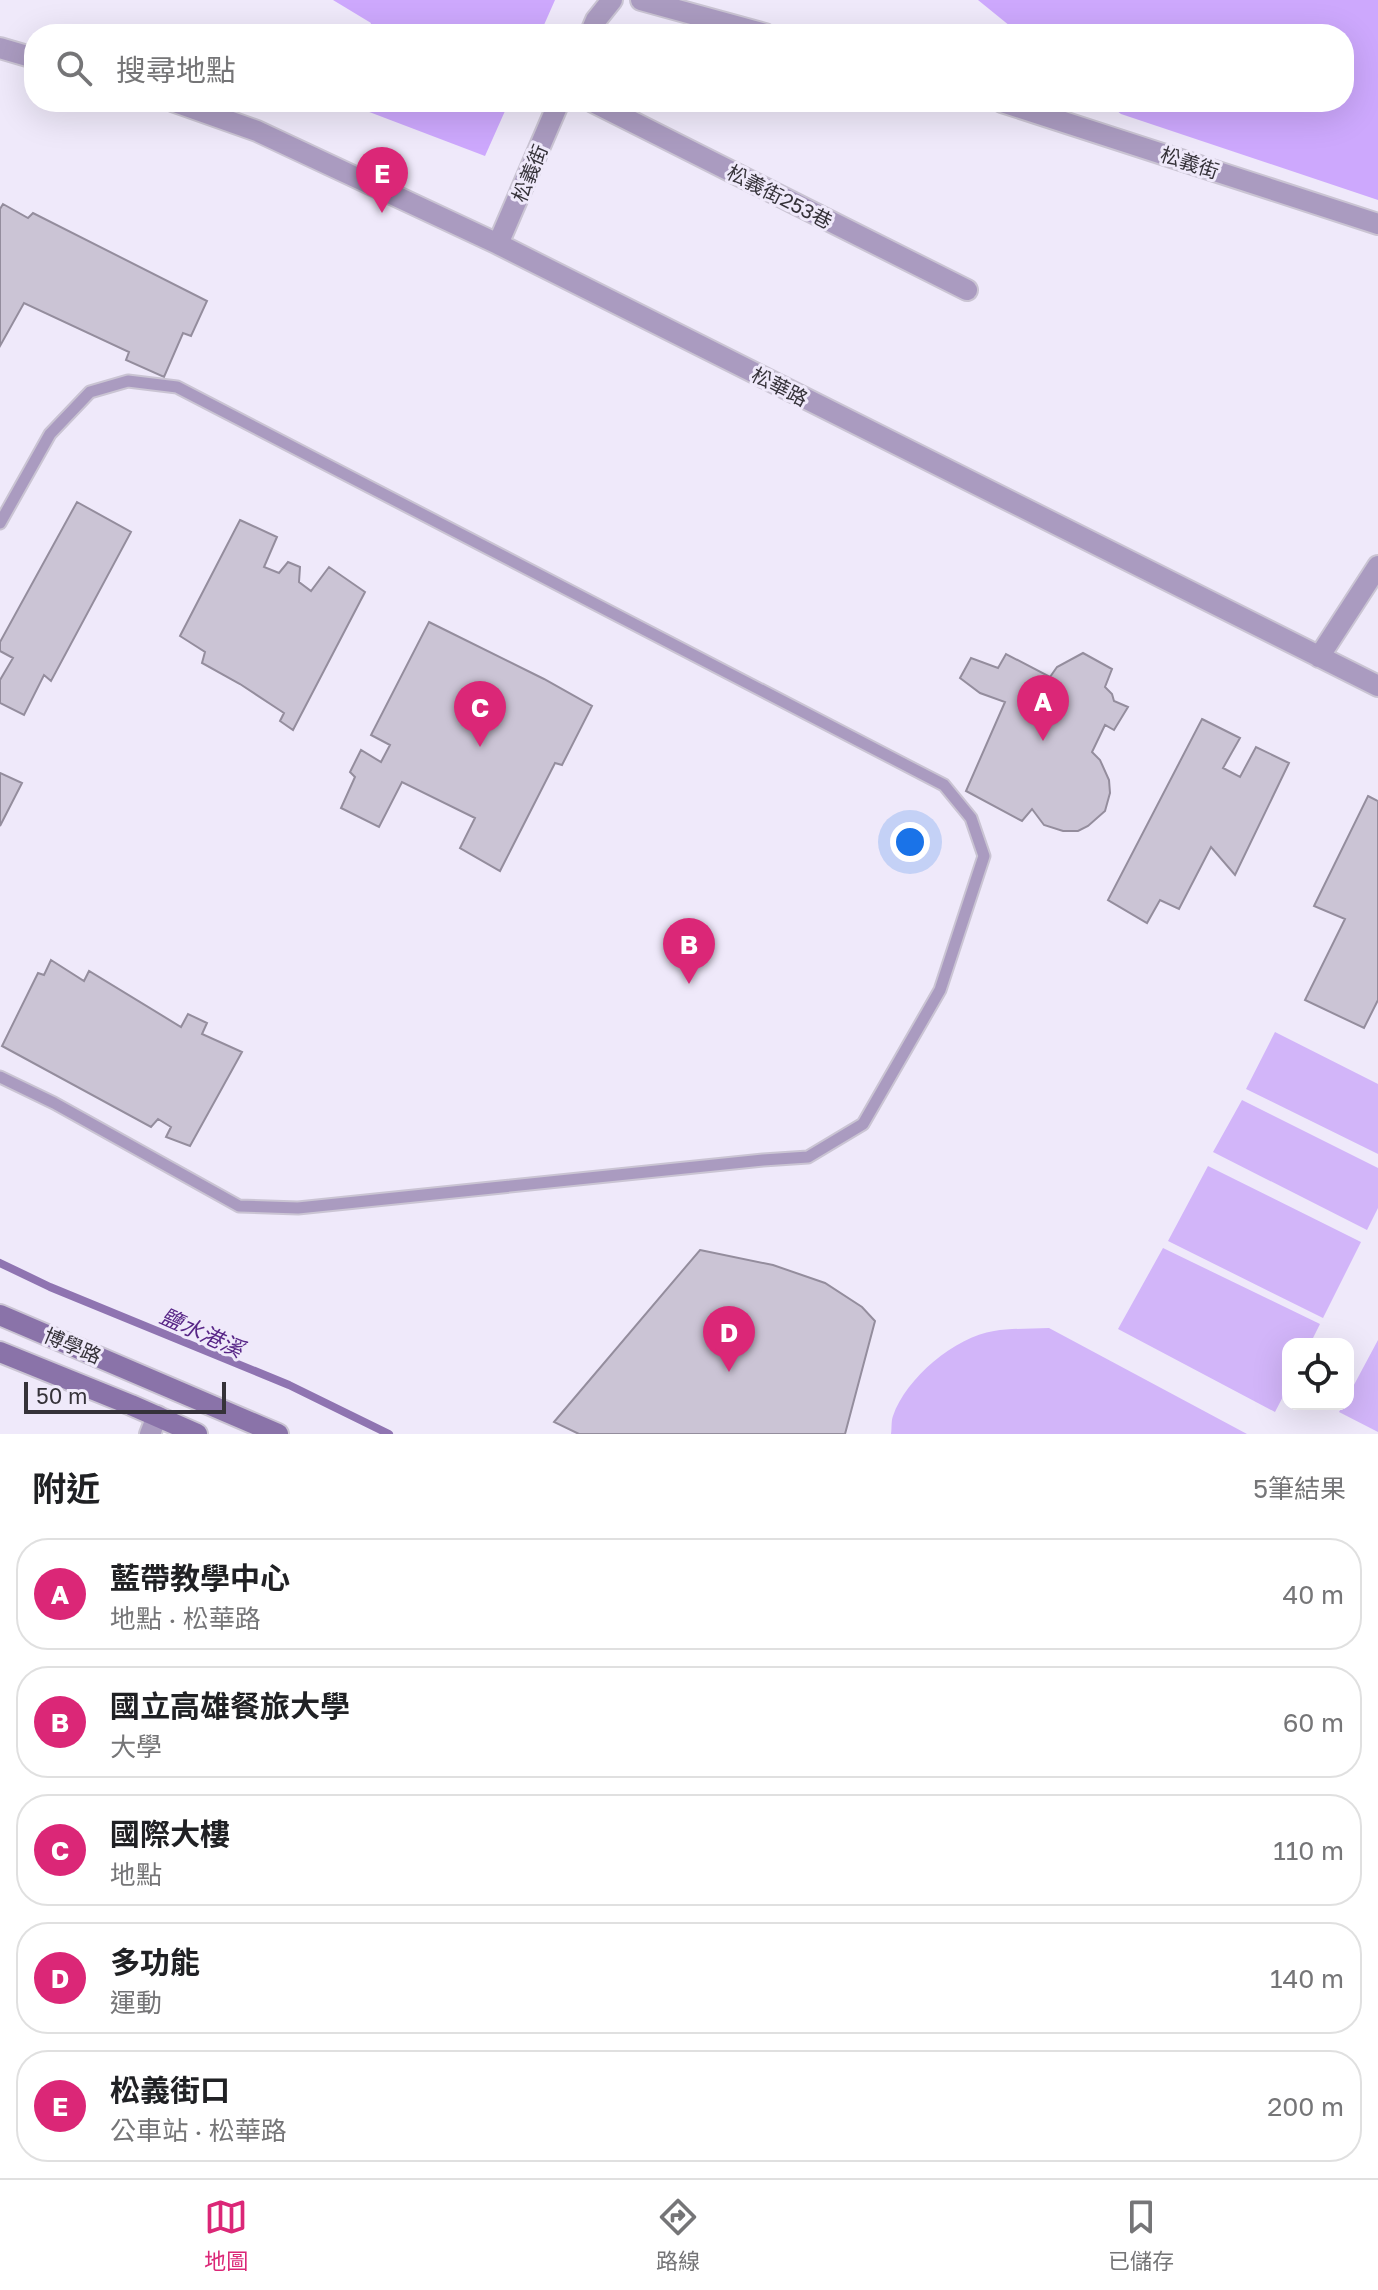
<!DOCTYPE html>
<html lang="zh-TW">
<meta charset="utf-8">
<style>
:root{--surface:#fff;--page:#f6f6f6;--text:#202124;--muted:#757577;--line:#e0e0e0;--accent:#db2777}
body{margin:0;font-family:"Golos Text","Noto Sans TC",sans-serif;background:var(--page);color:var(--text)}
.controls{position:absolute;right:24px;bottom:24px;display:grid;overflow:hidden;border-radius:16px;box-shadow:0 8px 32px #0002}
.controls button{width:72px;height:72px;display:grid;place-items:center;padding:0;border:0;border-bottom:2px solid var(--line);background:var(--surface);color:var(--text);font:40px sans-serif}
.scale{position:absolute;left:24px;bottom:20px;width:202px;box-sizing:border-box;padding-left:8px;border:4px solid #353239;border-top:0;font-size:22px;line-height:28px;white-space:nowrap;color:#353239;-webkit-text-stroke:6px #efe9fa;paint-order:stroke}
.you{position:absolute;left:910px;top:842px;width:28px;height:28px;margin:-20px;border:6px solid #fff;border-radius:50%;background:#1a73e8;box-shadow:0 0 0 12px #1a73e833}
.badge{display:grid;place-items:center;width:52px;height:52px;border-radius:50%;background:var(--accent);color:#fff;font-size:26px;font-weight:700}
.pin{position:absolute;translate:-50% -66px;filter:drop-shadow(0 2px 4px #0008)}
.pin::after{content:'';position:absolute;top:42px;width:28px;height:24px;background:inherit;clip-path:polygon(0 0,100% 0,50% 100%)}
.list{margin:0;padding:0;list-style:none}
h2{display:flex;justify-content:space-between;align-items:center;height:104px;margin:0;padding:0 32px;font-size:34px}
h2 small{font-size:26px;font-weight:400;color:var(--muted)}
.list li{display:grid;grid-template-columns:52px 1fr auto;gap:24px;align-items:center;box-sizing:border-box;height:112px;margin:0 16px 16px;padding:0 16px;border:2px solid var(--line);border-radius:32px}
.list b{display:block;font-size:30px;white-space:nowrap}
.list p{margin:0;font-size:26px;white-space:nowrap;color:var(--muted)}
.list em{font-size:26px;font-style:normal;color:var(--muted)}
.icon{flex:none;width:44px;height:44px;fill:none;stroke:currentColor;stroke-width:2;stroke-linecap:round;stroke-linejoin:round}
.map{position:relative;flex:none;width:1378px;height:1434px;overflow:hidden}
.search{position:absolute;background:var(--surface);box-shadow:0 8px 32px #0002;left:24px;right:24px;top:24px;height:88px;display:flex;align-items:center;gap:20px;box-sizing:border-box;padding:0 28px;border-radius:32px;color:var(--muted);font-size:30px}
.sheet{height:744px;background:var(--surface)}
nav{display:flex;justify-content:space-around;align-items:center;box-sizing:border-box;height:112px;border-top:2px solid var(--line);background:var(--surface);font-size:22px;color:var(--muted)}
nav a{display:grid;justify-items:center;gap:4px}
nav .on{color:var(--accent)}
.map>svg:first-child{display:block}
</style>
<div class="map">
<svg width="1378" height="1434" viewBox="0 0 1378 1434">
<rect width="100%" height="100%" fill="#efe9fa"/>
<path fill="#d2b5f9" d="M1275,1032L1378,1084V1154L1246,1089Z
M1242,1100L1378,1168V1208L1367,1230L1213,1152Z
M1208,1166L1361,1242L1323,1318L1168,1241Z
M1163,1248L1320,1324L1310,1344H1288V1387L1275,1412L1118,1329Z
M1049,1328L1247,1434H891C892,1428 891,1421 893,1416C906,1378 955,1337 994,1331C1012,1328 1031,1329 1049,1328Z
M1378,1340V1432L1339,1412L1344,1404H1348V1396Z"/>
<path fill="#cda8fd" d="M333,0H555L540,34H367L371,23Z
M978,0H1378V200L1121,114L1106,102H1344V34H1020Z
M343,102H509L485,156Z"/>
<g fill="none" stroke-linecap="round" stroke-linejoin="round">
<path stroke="#8f74b1" stroke-width="8" d="M0,1263L50,1287L289,1385L389,1434"/>
</g>
<path fill="#cbc4d5" stroke="#948d9d" stroke-width="2" d="M3,204L28,218L33,213L207,301L191,336L183,333L164,377L126,360L129,352L24,303L0,346V209Z
M77,502L131,532L51,681L44,675L24,715L0,703V680L13,658L0,651V642Z
M240,520L277,537L264,567L279,573L288,562L300,567L299,582L311,591L329,567L365,592L293,730L280,721L284,713L240,684L202,663L205,652L180,636Z
M429,622L544,679L592,706L562,765L555,763L500,871L460,848L475,818L402,782L379,827L341,808L355,777L350,772L361,750L381,762L390,745L371,735Z
M1083,653L1112,669L1105,687L1112,694L1114,701L1128,707L1114,730L1105,725L1092,752L1100,760L1109,780L1110,793L1105,811L1088,826L1078,831H1063L1044,825L1032,809L1022,821L966,791L1005,702L980,693L960,678L971,658L998,668L1006,654L1050,677L1057,667Z
M1202,719L1240,738L1223,768L1240,777L1256,747L1289,763L1235,875L1211,847L1179,909L1160,900L1147,923L1108,900Z
M0,773L22,783L0,826Z
M1368,796L1378,801V1000L1364,1028L1305,1000L1345,919L1314,906Z
M51,960L84,981L89,971L181,1027L188,1014L207,1023L202,1034L242,1052L190,1146L166,1137L171,1127L158,1119L151,1127L2,1046L38,973L44,975Z
M700,1250L773,1265L825,1283L862,1307L875,1321L845,1434H579L554,1422Z"/>
<g fill="none" stroke-linecap="round" stroke-linejoin="round">
<defs>
<path id="lane" d="M0,523L50,434L90,392L128,381L177,387L944,785L971,818L984,856L940,990L863,1124L808,1157L763,1160L298,1208L239,1206L54,1103L0,1077"/>
<path id="street" d="M641,0L765,34
M590,34L596,20L612,0
M0,48L34,58
M175,102L257,131L498,244L1378,686
M593,102L967,290
M1002,102L1378,224
M498,244L559,102
M1319,657L1378,566
M150,1434L157,1416"/>
<path id="secondary" d="M0,1315L278,1434
M0,1352L131,1405L197,1434"/>
</defs>
<use href="#lane" stroke="#cac4d3" stroke-width="15"/>
<use href="#street" stroke="#cac4d3" stroke-width="24"/>
<use href="#secondary" stroke="#cac4d3" stroke-width="24"/>
<use href="#lane" stroke="#aa9bc0" stroke-width="11"/>
<use href="#street" stroke="#aa9bc0" stroke-width="20"/>
<use href="#secondary" stroke="#8a73a9" stroke-width="20"/>
</g>
<g text-anchor="middle" dominant-baseline="central" stroke-width="6" stroke-linejoin="round" paint-order="stroke">
<g font-size="20" fill="#353239" stroke="#efe9fa">
<text transform="translate(1190 162) rotate(18)">松義街</text>
<text transform="translate(529 173) rotate(-67)">松義街</text>
<text transform="translate(780 196) rotate(27)">松義街253巷</text>
<text transform="translate(780 386) rotate(27)">松華路</text>
<text transform="translate(73 1345) rotate(23)">博學路</text>
</g>
<g font-size="22" font-style="italic" fill="#582687" stroke="#efe9fa">
<text transform="translate(202 1332) rotate(24)">鹽水港溪</text>
</g>
</g>
</svg>
<div class="controls">
<button><svg class="icon" aria-label="locate" viewBox="0 0 24 24"><circle cx="12" cy="12" r="6"/><path d="M12 2v4M12 18v4M2 12h4M18 12h4"/></svg></button>
</div>
<div class="scale">50 m</div>
<div class="you"></div>
<div class="pin badge" style="left:1043px;top:741px">A</div>
<div class="pin badge" style="left:689px;top:984px">B</div>
<div class="pin badge" style="left:480px;top:747px">C</div>
<div class="pin badge" style="left:729px;top:1372px">D</div>
<div class="pin badge" style="left:382px;top:213px">E</div>
<div class="search"><svg class="icon" aria-label="search" viewBox="0 0 24 24"><circle cx="10" cy="10" r="6"/><path d="M15 15l6 6"/></svg>搜尋地點</div>
</div>
<section class="sheet">
<h2>附近<small>5筆結果</small></h2>
<ul class="list">
<li><span class="badge">A</span><div><b>藍帶教學中心</b><p>地點 · 松華路</p></div><em>40 m</em></li>
<li><span class="badge">B</span><div><b>國立高雄餐旅大學</b><p>大學</p></div><em>60 m</em></li>
<li><span class="badge">C</span><div><b>國際大樓</b><p>地點</p></div><em>110 m</em></li>
<li><span class="badge">D</span><div><b>多功能</b><p>運動</p></div><em>140 m</em></li>
<li><span class="badge">E</span><div><b>松義街口</b><p>公車站 · 松華路</p></div><em>200 m</em></li>
</ul>
</section>
<nav>
<a class="on"><svg class="icon" aria-label="map" viewBox="0 0 24 24"><path d="M3 6l6-2 6 2 6-2v14l-6 2-6-2-6 2zM9 4v14M15 6v14"/></svg>地圖</a>
<a><svg class="icon" aria-label="directions" viewBox="0 0 24 24"><path d="M12 3l9 9-9 9-9-9zM9 14v-3h6M13 9l2 2-2 2"/></svg>路線</a>
<a><svg class="icon" aria-label="saved" viewBox="0 0 24 24"><path d="M7 4h10v16l-5-4-5 4z"/></svg>已儲存</a>
</nav>
